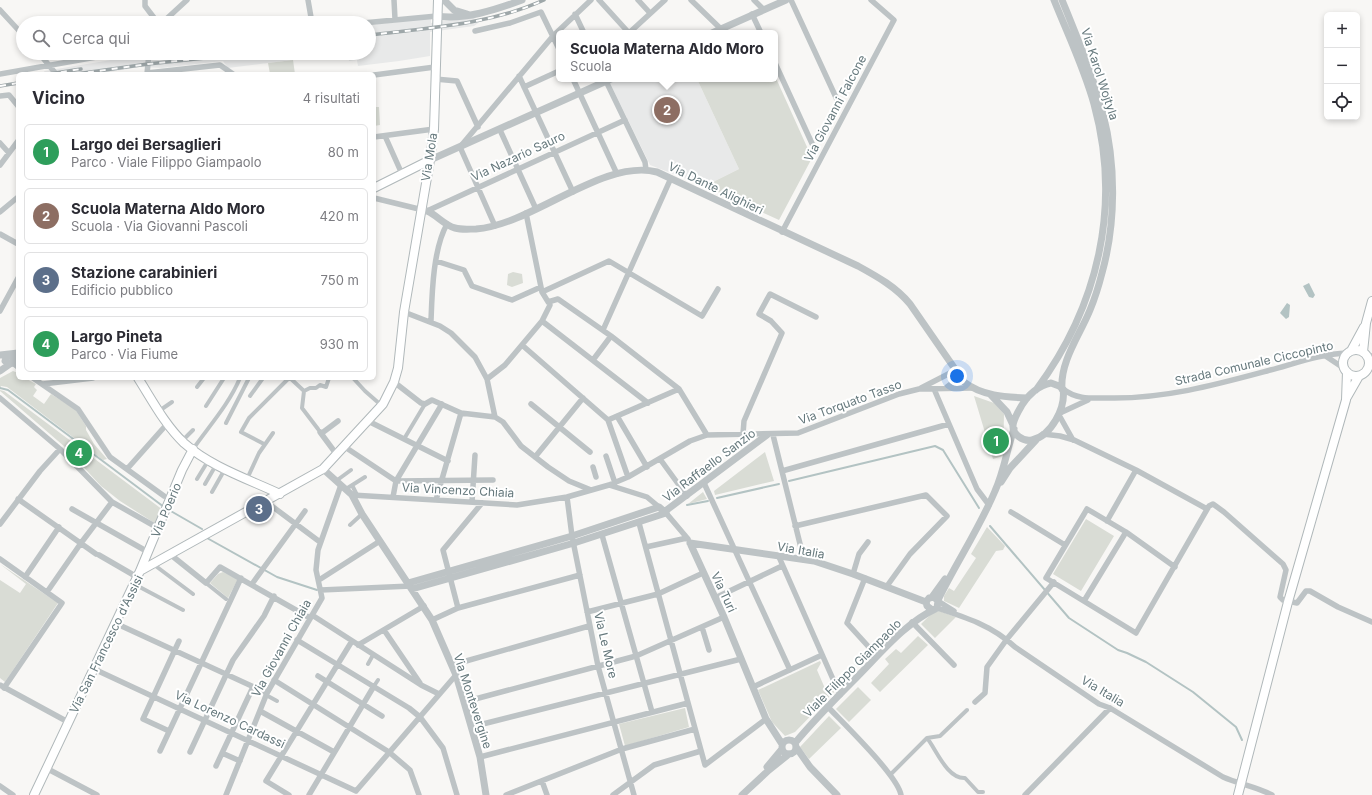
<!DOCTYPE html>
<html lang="it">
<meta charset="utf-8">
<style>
:root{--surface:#fff;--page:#f7f7f7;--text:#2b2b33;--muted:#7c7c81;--line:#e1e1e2;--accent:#1a73e8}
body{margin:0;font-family:Inter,sans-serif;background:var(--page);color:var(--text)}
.controls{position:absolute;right:12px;top:12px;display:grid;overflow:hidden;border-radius:6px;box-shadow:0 2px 6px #0003}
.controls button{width:36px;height:36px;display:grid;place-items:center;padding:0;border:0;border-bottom:1px solid var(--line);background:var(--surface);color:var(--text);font:20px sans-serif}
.you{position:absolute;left:957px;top:376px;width:14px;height:14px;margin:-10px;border:3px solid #fff;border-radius:50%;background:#1a73e8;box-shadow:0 0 0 6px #1a73e833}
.badge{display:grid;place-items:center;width:26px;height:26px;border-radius:50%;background:var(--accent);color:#fff;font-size:13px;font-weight:700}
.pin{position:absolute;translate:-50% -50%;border:2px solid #fff;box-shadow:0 1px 4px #0006}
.popup{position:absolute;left:556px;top:30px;width:222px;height:52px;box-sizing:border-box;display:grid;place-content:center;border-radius:6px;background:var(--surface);filter:drop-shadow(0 1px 3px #0005);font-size:13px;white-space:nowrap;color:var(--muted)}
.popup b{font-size:15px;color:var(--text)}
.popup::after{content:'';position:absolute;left:50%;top:100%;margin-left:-8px;border:8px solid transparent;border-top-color:var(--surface)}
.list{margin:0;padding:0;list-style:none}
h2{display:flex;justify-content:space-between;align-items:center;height:52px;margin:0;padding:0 16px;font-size:17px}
h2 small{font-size:13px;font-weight:400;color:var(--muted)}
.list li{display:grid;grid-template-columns:26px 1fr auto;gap:12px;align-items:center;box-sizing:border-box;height:56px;margin:0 8px 8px;padding:0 8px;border:1px solid var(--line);border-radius:6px}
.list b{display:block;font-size:15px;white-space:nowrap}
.list p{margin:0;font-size:13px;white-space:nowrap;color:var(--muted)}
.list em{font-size:13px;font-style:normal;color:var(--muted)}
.icon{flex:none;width:22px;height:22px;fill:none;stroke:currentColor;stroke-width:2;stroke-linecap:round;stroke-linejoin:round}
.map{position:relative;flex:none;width:1372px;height:795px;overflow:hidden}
.search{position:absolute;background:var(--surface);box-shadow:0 2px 6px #0003;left:16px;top:16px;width:360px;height:44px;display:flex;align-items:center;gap:10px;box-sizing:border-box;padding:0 14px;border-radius:22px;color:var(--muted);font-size:15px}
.panel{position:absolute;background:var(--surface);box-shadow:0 2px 6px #0003;left:16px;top:72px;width:360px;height:308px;border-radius:6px}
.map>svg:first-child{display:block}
</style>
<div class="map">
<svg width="1372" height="795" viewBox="0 0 1372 795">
<rect width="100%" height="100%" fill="#f8f7f5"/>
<path fill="#e8e9e9" d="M471,17L481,21L474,26L430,32V56L399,61L358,66L357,60L349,61L348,53L228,68L223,61L162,68L140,67L96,74H46L44,71L154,53H369V25L425,19H431V23Z
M620,79H697L739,169L705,186L650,165L610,83Z"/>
<path fill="#d9dcd5" d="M293,60L295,74H270L268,63Z
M775,76L812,158L779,220L705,186L739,169L697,79H775Z
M374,107H379L380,125L374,126Z
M513,272L522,274L523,283L512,287L507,285L508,274Z
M13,371L18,373V378H25L36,384L34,387L37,390L33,396L44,404L51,394L75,409L86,426V430L94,444L107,459L103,460L7,387L1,386L0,390L4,391L163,510L156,524L120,501L101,486L65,447L0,391V378Z
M974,396L994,403L1004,414L1003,456L993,459Z
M765,452L774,481L715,495L714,491Z
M703,492L707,499L688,504Z
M1086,519L1114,536L1081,591L1053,574Z
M987,527L1005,546L1003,550L996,551L959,608L944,601V596L949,588L954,591L976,558L971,554Z
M0,564L58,603L5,682L0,678V580L20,593L26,584Z
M223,572L238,579L228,598L210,583L218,574Z
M939,611L956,617L935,638L921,624L932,613Z
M918,636L928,645L880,692L871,683L889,664L885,659L896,649L901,653Z
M820,661L821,663L817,670L827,693L832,688L834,692L795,732L785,736L772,722L758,690Z
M858,687L871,700L849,722L836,709Z
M685,708L689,727L625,746L619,724Z
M829,716L841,728L809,759L800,747Z"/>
<path fill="#b3c3c3" d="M1309,283L1315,295L1313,298L1309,297L1303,286Z
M1287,303L1290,305L1289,317L1286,319L1280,313Z"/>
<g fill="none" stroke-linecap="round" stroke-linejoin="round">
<path stroke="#b3c3c3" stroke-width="2" d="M0,388L8,390L164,507
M789,481L935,446L943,450L979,508
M717,498L779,484
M687,505L708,501
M169,510L202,529
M990,526L1069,618L1118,650L1127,653L1146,662L1193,692L1236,727L1242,740
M207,538L277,577L317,590"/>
<defs>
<path id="secondary" d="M374,188L430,160
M1343 363a13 13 0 1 1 26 0a13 13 0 1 1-26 0Z
M1351,351L1364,327
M1363,352L1366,323L1372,301
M138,378C152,400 165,425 184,443C211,467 248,479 280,494
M1347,397L1359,376
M140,571L323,469L383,404L394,382L398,368L404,312L430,160L434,129L438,0
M34,795L140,571L182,470L193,449
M1238,795L1288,602L1346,400L1347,372"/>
</defs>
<use href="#secondary" stroke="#b0b8ba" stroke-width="10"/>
<path stroke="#bdc3c5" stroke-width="4" d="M290,378L304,391L302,408L318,429
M353,378L365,391L381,405
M197,387L204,378
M304,391L310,388H316L320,385L326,387L329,378
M250,396L263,378
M206,406L224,378
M159,411L172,402
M226,423L249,378
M404,439L425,404
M182,441L193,430
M264,444L241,432L249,418L289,378
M193,449C210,425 229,404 240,378
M197,479L208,461
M247,479L259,453L273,433
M336,481L351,470
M205,484L216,465
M352,485L357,495
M346,489L365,477
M212,492L225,469
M350,525L362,514
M153,564L193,594
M206,583L226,599
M134,584L183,610
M368,664L373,655
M374,686L378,680
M266,695L277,701
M927,738C936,749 947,779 965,778L978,792H983
M890,775L927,738L940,736L967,710"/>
<path stroke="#bdc3c5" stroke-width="5.5" d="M145,0V6L158,23
M308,0L312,23
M394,0L395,19
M599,0L629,33
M638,0L650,13
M691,0L721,29
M754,0L764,10
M791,0L839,104
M0,10L23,35
M575,14L584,33
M752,14L761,33
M162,23L187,0
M363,23L437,16
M475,31L510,23L541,12L559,49
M629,33L665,0
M39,53L56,74
M775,63L815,150
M147,73L220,65L233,74
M0,74L119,53
M147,74L149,53
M374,75L435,67
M519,76L573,192
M435,79L457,81L478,127
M573,79L617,174
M605,79L645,162L646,170
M524,87L559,71
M0,96L9,95L18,106
M500,130L536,209
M385,136L402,174
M374,137L434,129
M0,143L9,153
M0,165L18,141
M374,198L427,211L625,120
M0,212L18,197
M495,226L460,147L553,36L591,0
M782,232L894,20L871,0
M0,234L18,244
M436,261L464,270L472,286L512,300L541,287
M542,292L609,261L702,316L718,289
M548,302L558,299L611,336L679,389L707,435
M0,311L18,278
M404,312L440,326L451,333L475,357L487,379L495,417
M431,321C432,293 433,249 447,224
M542,321L648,403
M603,330L671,178
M522,345L608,420L628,477
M1324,355L1345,369
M1366,355L1372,356
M593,360L611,336
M13,363L18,367
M1369,367L1372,365
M33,378L78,409L110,457L164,496
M487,379L505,365L542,321L550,305L542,292L526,213
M394,382L421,403L425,404L432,400L461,413L495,417L503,422L521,446L548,467L569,481L591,490
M43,384L93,378
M947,387L960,377
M921,388L956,370
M934,389L977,489L989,505
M1063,389C1077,400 1092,398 1109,398C1164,399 1215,385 1267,371C1294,364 1320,354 1347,353
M0,398L60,449L112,502L158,528
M531,404L590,452
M1060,413L1088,400
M1059,415L1073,440
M617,416L647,467
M608,420L679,389
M368,421L448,461
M320,432L337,455
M322,433L338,421
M743,434L744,421L782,333L771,321L759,314L770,294L816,317
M1043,434L1060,436L1074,440L1136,470L1207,509
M773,435L804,560
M345,447L396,481L493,480
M606,456L615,483
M535,457L583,398
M660,459L687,496
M593,467L596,477
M127,469L167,424
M782,471L949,424
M704,483L790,670
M609,485L647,497L659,507
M352,495L517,505L567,497L609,485L628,477L690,441L707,435L798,433L899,394L919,389L972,388
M393,497L396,481L442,404
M567,497L572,536L598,666L634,795
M18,499L96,554
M436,500L461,413
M265,501L320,542
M472,502L475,455
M72,509L148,552
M1011,512L1065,545
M666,513L688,539
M1107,521L1136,470
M639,523L705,765L766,719
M0,524L40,471L60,449
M795,526L926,495L947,516L910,554L887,586
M1126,532L1175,567
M602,535L652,712
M646,547L687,538
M99,555L137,577
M171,555L206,583L220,567L310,618
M779,557L840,695
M0,559L62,603L4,688
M853,574L859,554L868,542
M25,577L59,527
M865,578L847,623L877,656
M319,580L380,541
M252,584L305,511
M321,590L411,586
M47,592L81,543L112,502
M715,598L782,566
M938,601L954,611
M1084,601L1126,532L1087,509L1046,578L1136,633L1209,506L1213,504L1224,512L1283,564L1286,570L1280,597L1283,600L1297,603L1306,591H1310L1338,607L1372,622
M458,608L443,550L482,503
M937,608C965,617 993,626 1015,647L1099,704L1110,708L1223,777C1239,784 1257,787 1272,795
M587,612L658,594L703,573
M312,615L421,685L439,694
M432,620L458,608L580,575
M912,622L954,665
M115,623L267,693
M702,627L709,650
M384,630L420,683
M297,640L409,708L420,717L443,748L457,795
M358,645L424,606
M452,665L589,626
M94,669L356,791
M318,676L382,716
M274,680L389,752L410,770L419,795
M0,685L68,722
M753,687L822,655
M464,702L636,656L724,617
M975,702L985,693L987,667L1007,639L1054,582
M828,707C844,724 898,776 901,795
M260,711L334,752
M471,727L741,659
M169,731L143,719L179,641
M160,751L241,578
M190,752L233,660L264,616L274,596
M222,753L240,761
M480,757L688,703
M216,766L253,687
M46,768L97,795
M542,781L547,795
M0,786L13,795
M356,791L456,675
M226,795L267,693L322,598L316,570L318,550L341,485
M289,795L266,781L352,641
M309,795L374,686
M506,795L622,749L695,729
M613,795L654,765L701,751
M1025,795L1110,708"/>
<path stroke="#bdc3c5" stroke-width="7" d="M444,0L454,10L467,14
M437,16C465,20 495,10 522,0
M712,33L786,0
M430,160L611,79
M427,211C437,215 444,225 455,228C462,230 469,229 476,229C532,225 603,158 657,172L858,266C878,277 896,287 910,304L964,382C982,396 1005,397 1027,398
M0,355L18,353
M7,355L5,361L10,364L13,363L14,359L10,355
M0,371L10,364
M1051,383L1059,386L1063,389C1066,408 1051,436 1032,440C1023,442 1012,434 1013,425C1014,418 1019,410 1022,405C1028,395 1039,385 1051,383Z
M1062,389C1060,361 1080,335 1090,310C1095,298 1099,285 1102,273C1116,223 1116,164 1103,114C1093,75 1077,37 1062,0
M1036,390C1098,307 1122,206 1094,104C1084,68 1068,35 1054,0
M991,395L1007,412L1013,425
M323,469L352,495L362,514L432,620L456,675L464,702L480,757L486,795
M1001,482L1010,468L1036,440
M664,512L767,435
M690,543L814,561L853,574L926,602
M690,543L724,617L766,719L782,744
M408,583L572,536L659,507L666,513L574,543L412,589
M932,597L945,579
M938,600C956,563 979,529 995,491C1004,471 1007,449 1014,429
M782 747a7 7 0 1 1 14 0a7 7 0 1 1-14 0Z
M795,743C814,720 835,699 856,678C881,653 905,623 937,608L938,601L934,597L929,598L926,602L927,606L931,609
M796,747L810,767L837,795
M767,767L782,749
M742,795L769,770L789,754"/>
<use href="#secondary" stroke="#fff" stroke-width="8"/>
<defs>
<path id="rail" d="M369,35C428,28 489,25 544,0
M49,74L81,69
M76,74L148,64L253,53
M0,86L18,83"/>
</defs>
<use href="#rail" stroke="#9ea7a9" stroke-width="3.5"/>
<use href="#rail" stroke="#fff" stroke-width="2" stroke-dasharray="6" stroke-linecap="butt"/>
</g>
<g text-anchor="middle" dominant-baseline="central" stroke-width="4" stroke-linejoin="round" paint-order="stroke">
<g font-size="12" fill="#66797d" stroke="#fff">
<text transform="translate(1100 74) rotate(72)">Via Karol Wojtyla</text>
<text transform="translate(835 108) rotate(-62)">Via Giovanni Falcone</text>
<text transform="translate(518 156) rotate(-25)">Via Nazario Sauro</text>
<text transform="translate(429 157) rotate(-81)">Via Mola</text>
<text transform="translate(716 188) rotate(26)">Via Dante Alighieri</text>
<text transform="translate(1254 363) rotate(-13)">Strada Comunale Ciccopinto</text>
<text transform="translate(850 402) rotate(-20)">Via Torquato Tasso</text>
<text transform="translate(709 465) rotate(-37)">Via Raffaello Sanzio</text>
<text transform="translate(458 490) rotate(3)">Via Vincenzo Chiaia</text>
<text transform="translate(166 510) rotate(-67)">Via Poerio</text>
<text transform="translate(801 550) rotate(10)">Via Italia</text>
<text transform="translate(724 592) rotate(65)">Via Turi</text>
<text transform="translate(106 644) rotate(-64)">Via San Francesco d'Assisi</text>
<text transform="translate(606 645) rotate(77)">Via Le More</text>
<text transform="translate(281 648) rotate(-61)">Via Giovanni Chiaia</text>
<text transform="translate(852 668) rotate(-45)">Viale Filippo Giampaolo</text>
<text transform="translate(1103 691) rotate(31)">Via Italia</text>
<text transform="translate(473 701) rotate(72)">Via Montevergine</text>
<text transform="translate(230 719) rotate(25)">Via Lorenzo Cardassi</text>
</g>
</g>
</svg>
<div class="controls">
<button>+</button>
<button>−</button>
<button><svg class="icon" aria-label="locate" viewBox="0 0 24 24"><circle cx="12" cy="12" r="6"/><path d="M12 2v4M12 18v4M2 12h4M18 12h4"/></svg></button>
</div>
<div class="you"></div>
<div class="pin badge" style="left:996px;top:441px;background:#2e9e5b">1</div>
<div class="pin badge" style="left:667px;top:110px;background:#8d6e63">2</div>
<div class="popup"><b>Scuola Materna Aldo Moro</b>Scuola</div>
<div class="pin badge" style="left:259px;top:509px;background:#5c6f8a">3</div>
<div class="pin badge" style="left:79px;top:453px;background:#2e9e5b">4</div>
<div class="search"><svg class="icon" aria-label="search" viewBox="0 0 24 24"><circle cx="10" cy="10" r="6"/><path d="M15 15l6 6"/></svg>Cerca qui</div>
<section class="panel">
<h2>Vicino<small>4 risultati</small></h2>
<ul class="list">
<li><span class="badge" style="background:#2e9e5b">1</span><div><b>Largo dei Bersaglieri</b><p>Parco · Viale Filippo Giampaolo</p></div><em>80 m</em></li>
<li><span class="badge" style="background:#8d6e63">2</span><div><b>Scuola Materna Aldo Moro</b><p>Scuola · Via Giovanni Pascoli</p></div><em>420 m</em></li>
<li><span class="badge" style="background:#5c6f8a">3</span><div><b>Stazione carabinieri</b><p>Edificio pubblico</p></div><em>750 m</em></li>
<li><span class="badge" style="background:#2e9e5b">4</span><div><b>Largo Pineta</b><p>Parco · Via Fiume</p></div><em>930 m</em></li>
</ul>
</section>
</div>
